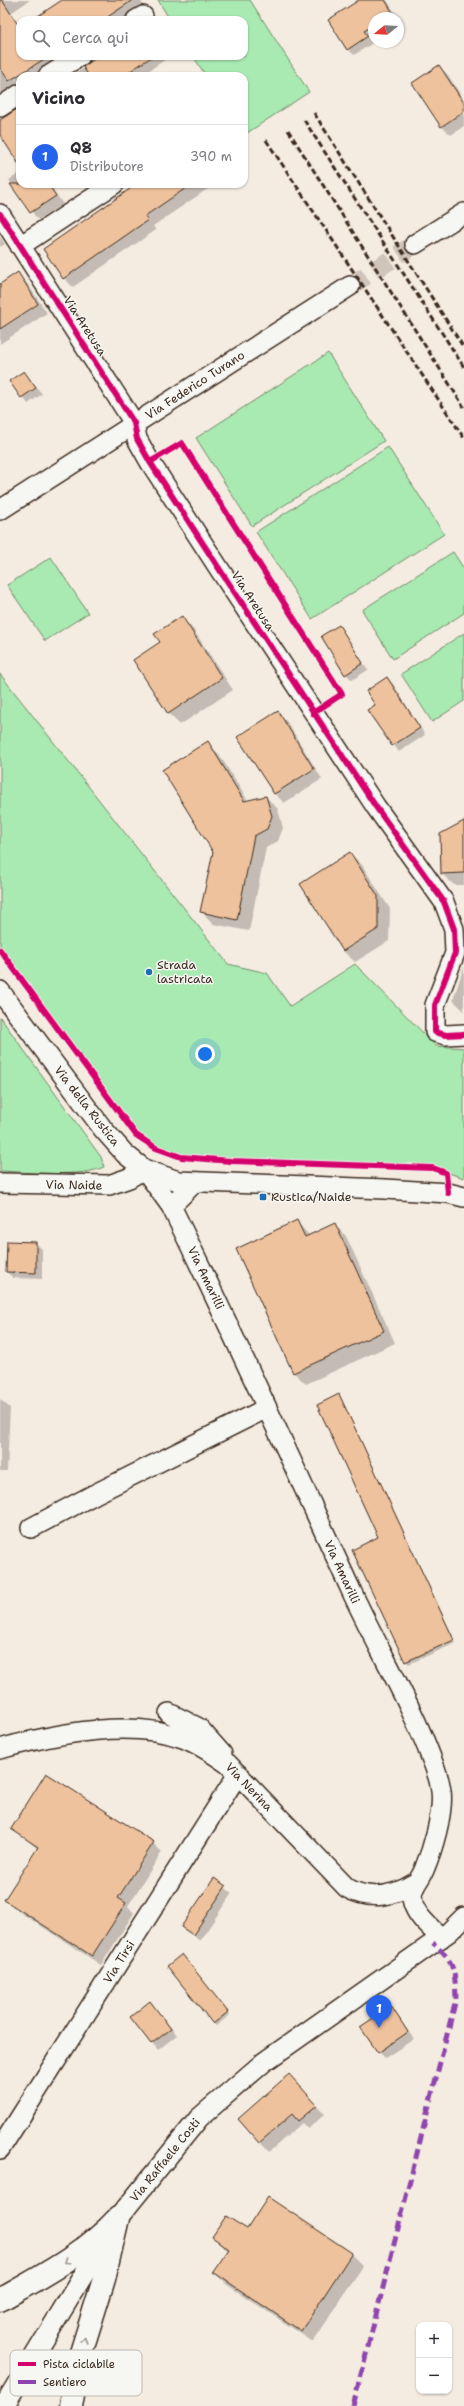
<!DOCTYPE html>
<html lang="it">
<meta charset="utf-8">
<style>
:root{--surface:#fff;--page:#f2f2f3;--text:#2b2b33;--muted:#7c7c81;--line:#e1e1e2;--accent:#2563eb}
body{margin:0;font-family:"Shantell Sans",sans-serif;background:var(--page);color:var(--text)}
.controls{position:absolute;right:12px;bottom:12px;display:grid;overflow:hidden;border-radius:8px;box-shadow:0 1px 3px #0004}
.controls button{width:36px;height:36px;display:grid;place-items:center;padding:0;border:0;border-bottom:1px solid var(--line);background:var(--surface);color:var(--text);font:20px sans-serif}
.compass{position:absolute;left:368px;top:12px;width:36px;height:36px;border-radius:50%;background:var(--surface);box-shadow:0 1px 3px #0004;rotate:252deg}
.you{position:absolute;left:205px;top:1054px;width:14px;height:14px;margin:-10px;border:3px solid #fff;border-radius:50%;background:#1a73e8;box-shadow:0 0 0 6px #1a73e833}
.badge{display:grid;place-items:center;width:26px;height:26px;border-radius:50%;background:var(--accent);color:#fff;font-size:13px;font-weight:700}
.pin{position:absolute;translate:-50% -33px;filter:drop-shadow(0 1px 2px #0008)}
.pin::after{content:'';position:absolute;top:21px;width:14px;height:12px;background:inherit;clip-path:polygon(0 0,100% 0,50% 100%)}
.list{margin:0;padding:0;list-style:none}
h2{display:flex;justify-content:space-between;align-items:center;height:52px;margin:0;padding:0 16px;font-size:17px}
h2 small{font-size:13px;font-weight:400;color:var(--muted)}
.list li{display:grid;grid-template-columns:26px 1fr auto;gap:12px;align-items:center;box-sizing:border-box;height:64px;padding:0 16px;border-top:1px solid var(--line)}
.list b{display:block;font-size:15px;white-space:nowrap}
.list p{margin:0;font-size:13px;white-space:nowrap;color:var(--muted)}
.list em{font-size:13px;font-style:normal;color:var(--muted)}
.icon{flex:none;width:22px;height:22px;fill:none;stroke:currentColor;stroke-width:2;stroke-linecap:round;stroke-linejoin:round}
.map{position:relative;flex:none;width:464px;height:2406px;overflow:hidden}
.search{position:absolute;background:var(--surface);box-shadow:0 1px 3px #0004;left:16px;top:16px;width:232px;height:44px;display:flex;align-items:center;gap:10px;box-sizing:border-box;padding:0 14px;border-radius:12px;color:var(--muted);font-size:15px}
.panel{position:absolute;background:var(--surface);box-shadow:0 1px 3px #0004;left:16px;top:72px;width:232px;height:116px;border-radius:12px}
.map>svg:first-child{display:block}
</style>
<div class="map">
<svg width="464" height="2406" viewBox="0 0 464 2406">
<rect width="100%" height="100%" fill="#f5ece1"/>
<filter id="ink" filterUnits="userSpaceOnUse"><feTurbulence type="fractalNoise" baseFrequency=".025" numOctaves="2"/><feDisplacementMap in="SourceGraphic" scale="8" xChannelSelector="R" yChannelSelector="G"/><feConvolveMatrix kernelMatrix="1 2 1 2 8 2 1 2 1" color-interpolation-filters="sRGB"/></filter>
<g filter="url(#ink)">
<path fill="#a9e9b2" stroke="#728a68" d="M158,0H250L309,92L244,135V76H206L193,56H244V20H170Z
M328,353L384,441L252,526L196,438Z
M388,447L444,534L312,619L256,532Z
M453,552L464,569V613L393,659L362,610Z
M51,557L88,613L45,641L7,585Z
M464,633V701L432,722L401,674Z
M0,674L228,964L267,973L290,1006L355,964L436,1046L464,1048V1178L433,1168L231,1161L181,1157L156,1148L136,1135L0,950Z
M0,1017L101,1157L104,1167C81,1178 27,1172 0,1171Z"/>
<path fill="#0003" d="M0,0H30L8,15Z
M64,0H140L144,6L123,20H33Z
M356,0H387L398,18H374V35L370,37L373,43L354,55L348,49L357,2Z
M15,21L20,26V56H59L45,65L48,70L38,76H20V87L0,99V30Z
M101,56H169V57L141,76H72Z
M439,66L448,75L464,100V126L451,135L441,126Z
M20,173V184H49L63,204L38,220L9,180Z
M140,184H207L209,188L153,226L156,230L73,287L64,278Z
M0,237L5,244L0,247Z
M17,274L27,283L47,313L0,344V285Z
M24,372L42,394L28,404L11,381Z
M181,617L193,629L233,690L180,725L168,713L161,642Z
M339,626L368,670L352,680L346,674Z
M387,678L393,684L425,735L399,752L369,711L377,705Z
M277,713L287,722L322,779L284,803L275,794L239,737Z
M207,742L219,754L248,801L266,797L278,809L283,828L278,841L266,848L249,931L213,924L202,912L214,852Z
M464,822V885H454L442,874Z
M350,853L362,865L390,909L389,941L355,962L343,951Z
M464,966V1011L453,1000Z
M297,1222L310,1236L334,1224L346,1236L395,1343L306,1384L294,1373L237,1249Z
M36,1243L42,1249V1279L13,1278L7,1272Z
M339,1396L456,1643L409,1664L406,1661L379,1537Z
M0,1399L10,1408L7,1471H0Z
M12,1828L153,1843L162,1852L128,1906L134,1913L101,1965L15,1909L6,1900L38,1849Z
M214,1879L232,1893L200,1941L182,1927Z
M185,1958L230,2015L216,2026L213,2023Z
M150,2002L177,2035L158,2050L131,2017Z
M390,2007L414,2039L385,2058L379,2052Z
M289,2075L325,2114L308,2129L302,2123L269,2152L239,2119Z
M269,2199L351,2254L363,2266L313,2342L226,2284L214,2272L228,2251L213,2237L248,2231Z"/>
<path fill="#efc29e" stroke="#3b2a1e" d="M0,0H2L20,28V56H49L9,81L0,68Z
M62,0H133L103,20H32Z
M359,0H385L393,13L385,18H374V25L364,31L368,36L347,50L328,20Z
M99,56H153L123,76H89L83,67Z
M439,65L464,103V111L441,127L412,83Z
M20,107V166L0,135V120Z
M10,184H48L56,196L30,213Z
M137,184H192L145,216L148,220L63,279L43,249Z
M18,272L38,304L0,329V284Z
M24,371L36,388L21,398L9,381Z
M182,616L222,678L168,714L133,660L160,642L154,634Z
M339,625L363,663L345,675L321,636Z
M387,677L420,728L392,746L367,710L375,705L366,691Z
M278,711L314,769L274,794L237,737Z
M208,741L244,801L266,796L272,816L267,829L254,836L237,920L200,912L213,852L162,770Z
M464,821V873L441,874L440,834Z
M350,852L378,896V929L343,951L300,884Z
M297,1220L305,1237L335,1223L384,1331L293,1373L236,1249Z
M7,1241L36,1242V1273L6,1272Z
M339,1394L454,1640L405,1662L352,1550L378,1537L317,1405Z
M46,1773L154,1842L118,1898L126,1903L92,1956L4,1900L38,1847L11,1829Z
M214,1878L226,1886L193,1935L181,1927Z
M182,1954L228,2012L213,2024L167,1966Z
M150,2001L171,2029L151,2044L130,2017Z
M391,2006L408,2032L378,2053L360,2027Z
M289,2074L317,2105L298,2121L292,2114L259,2143L238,2119Z
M268,2197L352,2253L301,2331L213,2272L229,2249L212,2237L226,2216L247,2229Z"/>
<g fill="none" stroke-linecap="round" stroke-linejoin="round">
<path stroke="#d0c5ba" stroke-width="19" stroke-dasharray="19 10" stroke-linecap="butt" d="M350,286L415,244"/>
<defs>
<path id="minor" d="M136,20L143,16
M48,76L80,56
M0,107L20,94
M0,214L134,423L137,439L150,462L220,570L376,807L444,902L454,929L455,953L435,1005V1032L446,1035L464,1034
M415,244L464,213
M20,246L114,184
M0,510L350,286
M0,991L103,1129L125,1154L144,1169L178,1181L385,1189L448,1193L464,1197
M145,1170L171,1206L195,1182
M0,1183L109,1185L129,1178L144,1169
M171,1206C233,1332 291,1460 350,1588C376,1645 411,1703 432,1760C436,1770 440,1781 441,1791C444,1813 432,1851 424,1870C419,1882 409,1889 413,1903C417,1917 431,1928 441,1938
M31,1528L95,1494L267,1408
M169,1713L199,1728L222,1754
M0,1749C54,1734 129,1719 183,1738C199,1744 214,1754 228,1764L347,1888C370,1901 394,1896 415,1883
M0,2149L238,1774
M4,2406L118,2218L199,2118L264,2062L449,1932L464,1917"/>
<path id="highway" d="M0,2300C42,2276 85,2254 118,2218
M71,2406L80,2356L104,2279L118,2218"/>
</defs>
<use href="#minor" stroke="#3b2a1e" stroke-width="22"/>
<use href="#highway" stroke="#3b2a1e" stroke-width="25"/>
<use href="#minor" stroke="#f6f6f2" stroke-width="19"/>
<use href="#highway" stroke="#f6f6f2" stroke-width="22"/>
<path stroke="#3b2a1e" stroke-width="3" stroke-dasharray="6 3" stroke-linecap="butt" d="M314,113L464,348
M304,120L464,367
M288,130L464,407
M266,140L464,438"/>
<path stroke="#8e44ad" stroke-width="5" stroke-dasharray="10 5" stroke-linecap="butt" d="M353,2406L456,1999C455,1972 455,1961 433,1943"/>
<defs>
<path id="cycleway" d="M0,214L134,423L137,439L150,462L220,570L376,807L444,902L454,929L455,953L435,1005V1032L446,1035L464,1034
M150,462L182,443L342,694L313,713
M0,950L136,1135L156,1148L181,1157L231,1161L433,1168L446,1173L448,1193"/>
</defs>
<use href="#cycleway" stroke="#f6f6f2" stroke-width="8"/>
<use href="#cycleway" stroke="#d6006c" stroke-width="6"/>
</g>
<defs><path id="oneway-chevron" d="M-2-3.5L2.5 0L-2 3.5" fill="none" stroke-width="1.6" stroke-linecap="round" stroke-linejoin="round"/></defs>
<g stroke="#989088">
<use href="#oneway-chevron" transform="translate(67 2261) rotate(145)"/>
<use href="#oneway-chevron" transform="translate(84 2340) rotate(-75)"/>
</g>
</g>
<g fill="#1f6fb2" stroke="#f6f6f2" stroke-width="1.5">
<circle cx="149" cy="972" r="4"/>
<rect x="259" y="1193" width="8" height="8" rx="2"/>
</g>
<g text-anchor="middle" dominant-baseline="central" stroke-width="3" stroke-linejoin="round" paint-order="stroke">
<g font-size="12" fill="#3b2a1e" stroke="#f6f6f2">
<text transform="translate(85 326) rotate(57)">Via Aretusa</text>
<text transform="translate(195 385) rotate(-33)">Via Federico Turano</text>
<text transform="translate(253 601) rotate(57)">Via Aretusa</text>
<text transform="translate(87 1106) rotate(52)">Via della Rustica</text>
<text transform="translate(74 1185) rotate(1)">Via Naide</text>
<text transform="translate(206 1278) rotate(64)">Via Amarilli</text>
<text transform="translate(342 1572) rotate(65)">Via Amarilli</text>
<text transform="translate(249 1787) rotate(46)">Via Nerina</text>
<text transform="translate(119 1962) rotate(-58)">Via Tirsi</text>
<text transform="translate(165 2160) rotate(-51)">Via Raffaele Costi</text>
</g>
<g font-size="12" fill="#3b2a1e" stroke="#f6f6f2" text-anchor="start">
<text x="157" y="965">Strada<tspan x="157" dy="14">lastricata</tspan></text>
<text x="271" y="1197">Rustica/Naide</text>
</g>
</g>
<rect x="10" y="2350" width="132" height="46" rx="6" fill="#f6f6f2" stroke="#beb9b2" stroke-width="1"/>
<rect x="18" y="2362" width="18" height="4" fill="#d6006c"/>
<rect x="18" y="2380" width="18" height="4" fill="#8e44ad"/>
<g font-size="11" fill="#3b2a1e">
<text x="43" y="2368">Pista ciclabile</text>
<text x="43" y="2386">Sentiero</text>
</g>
</svg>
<div class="controls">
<button>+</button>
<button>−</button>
</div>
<svg class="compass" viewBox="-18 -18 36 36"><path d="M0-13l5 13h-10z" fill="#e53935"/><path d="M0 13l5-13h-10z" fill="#7c7c81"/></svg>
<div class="you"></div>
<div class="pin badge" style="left:379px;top:2028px">1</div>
<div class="search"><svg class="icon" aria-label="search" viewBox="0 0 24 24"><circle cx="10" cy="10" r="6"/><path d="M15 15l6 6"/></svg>Cerca qui</div>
<section class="panel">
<h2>Vicino<small></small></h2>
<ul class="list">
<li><span class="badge">1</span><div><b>Q8</b><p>Distributore</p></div><em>390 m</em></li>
</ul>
</section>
</div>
